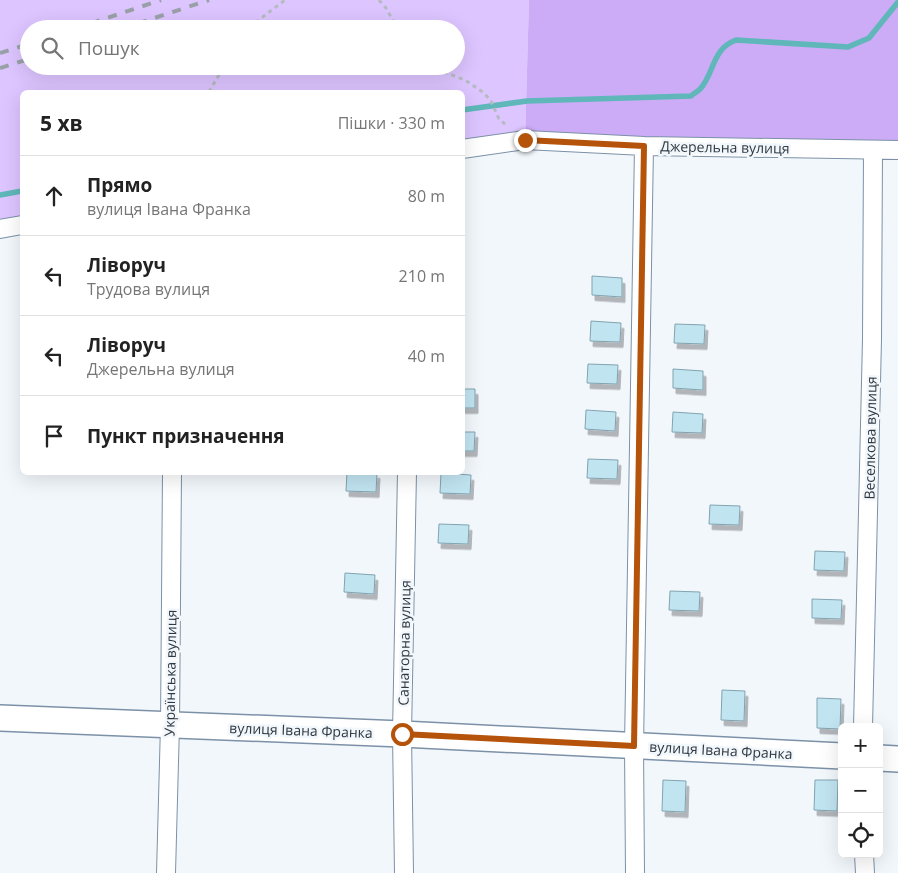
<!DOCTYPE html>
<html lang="uk">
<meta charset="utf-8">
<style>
:root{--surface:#fff;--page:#f6f6f6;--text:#222;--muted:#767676;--line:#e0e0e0}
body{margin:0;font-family:"Open Sans",sans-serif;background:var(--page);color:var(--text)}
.controls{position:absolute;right:15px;bottom:15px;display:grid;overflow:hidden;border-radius:8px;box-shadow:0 5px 20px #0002}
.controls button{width:45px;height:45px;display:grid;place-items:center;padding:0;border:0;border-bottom:1px solid var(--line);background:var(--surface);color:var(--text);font:25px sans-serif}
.stop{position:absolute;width:15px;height:15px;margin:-11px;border:4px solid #b45309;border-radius:50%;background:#fff}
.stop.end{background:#b45309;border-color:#fff;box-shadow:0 1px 5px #0008}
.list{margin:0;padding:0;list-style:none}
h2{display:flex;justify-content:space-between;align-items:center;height:65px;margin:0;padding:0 20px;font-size:21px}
h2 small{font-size:16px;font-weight:400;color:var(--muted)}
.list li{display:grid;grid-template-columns:32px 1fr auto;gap:15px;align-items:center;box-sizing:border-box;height:80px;padding:0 20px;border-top:1px solid var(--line)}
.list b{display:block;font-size:19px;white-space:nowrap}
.list p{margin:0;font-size:16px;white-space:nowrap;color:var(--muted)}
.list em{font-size:16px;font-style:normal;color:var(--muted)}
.icon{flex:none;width:28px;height:28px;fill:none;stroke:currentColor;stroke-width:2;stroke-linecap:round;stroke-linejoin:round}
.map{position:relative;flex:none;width:898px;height:873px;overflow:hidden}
.search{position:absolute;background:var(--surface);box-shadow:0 5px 20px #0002;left:20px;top:20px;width:445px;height:55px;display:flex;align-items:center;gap:12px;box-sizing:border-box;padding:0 18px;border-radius:28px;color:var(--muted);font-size:19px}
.panel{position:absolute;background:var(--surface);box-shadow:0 5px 20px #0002;left:20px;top:90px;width:445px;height:385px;border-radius:8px}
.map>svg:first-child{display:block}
</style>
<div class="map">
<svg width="898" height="873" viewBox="0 0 898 873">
<defs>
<filter id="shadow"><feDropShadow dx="3" dy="5.5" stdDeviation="0" flood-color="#0004"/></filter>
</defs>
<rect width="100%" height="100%" fill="#f2f7fc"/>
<path fill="#ddc5ff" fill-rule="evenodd" d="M0,0H529L525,140L463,149L462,92H22V225L0,229ZM29,29H456V66H29Z"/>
<path fill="#ccabf7" d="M529,0H898V146L525,140Z"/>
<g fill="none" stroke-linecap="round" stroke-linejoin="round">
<path stroke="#5fb7b9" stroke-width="5.5" d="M462,110L527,101L691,96C694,93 699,91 701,88C715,71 712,49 736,40L848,47L869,38L898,2
M0,195L22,191"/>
</g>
<path fill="#c1e4f1" stroke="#81a3af" filter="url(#shadow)" d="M592,276L622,278V297L592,295Z
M591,321L621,323L620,342L590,341Z
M675,324L705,325L704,344L674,343Z
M588,364L618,365L617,384L587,383Z
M673,369L703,371V390L673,388Z
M462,389H475V408H462Z
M586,410L616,412L615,431L585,429Z
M673,412L703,414L702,433L672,432Z
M462,432H475L474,451H462Z
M588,459L618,460L617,479L587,478Z
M347,472L377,473L376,492L346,491Z
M441,473L471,475L470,494L440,493Z
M710,505L740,506L739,525L709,524Z
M439,524L469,525L468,544L438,543Z
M815,551L845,552L844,571L814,570Z
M345,573L375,575L374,594L344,592Z
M670,591L700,592L699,611L669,610Z
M812,599L842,600L841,619L812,618Z
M722,690L745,691L744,721L721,720Z
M817,698L841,699L840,729L817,728Z
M663,780L686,781L685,812L662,811Z
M815,780H838L837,811L814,810Z"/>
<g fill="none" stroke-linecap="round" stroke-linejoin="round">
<defs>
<path id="street" d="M462,149L525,140L644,146L898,150
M0,229L22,225
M863,727L872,339L873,150
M864,854L865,873
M166,873L170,725L172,472
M404,873L402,734L407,472
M635,873L634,746L644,146"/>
<path id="secondary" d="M0,718L402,734L842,756
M879,758L898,759"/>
</defs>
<use href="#street" stroke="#7c91a7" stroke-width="20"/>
<use href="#secondary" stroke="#7c91a7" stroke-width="28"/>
<path stroke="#b5bbc1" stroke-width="3" stroke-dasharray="4 4" stroke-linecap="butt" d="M379,0L386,8L398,29
M251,29L260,19L285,0
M429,66L465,80L484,93L491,101L499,119L506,125
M209,92L224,66"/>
<use href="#street" stroke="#fff" stroke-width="18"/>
<use href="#secondary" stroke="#fff" stroke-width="25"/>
<path stroke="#99a0a7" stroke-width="4" stroke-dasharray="9 9" stroke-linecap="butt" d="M74,29L161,0
M121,29L209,0
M0,53L29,44
M0,68L29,59"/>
</g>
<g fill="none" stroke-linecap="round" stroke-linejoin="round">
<path stroke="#b45309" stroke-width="6" d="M402,734L634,746L644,146L525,140"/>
</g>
<g text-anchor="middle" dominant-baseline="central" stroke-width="5" stroke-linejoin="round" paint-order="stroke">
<g font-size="14" fill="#2f3841" stroke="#f2f7fc">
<text transform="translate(725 147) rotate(1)">Джерельна вулиця</text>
<text transform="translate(870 438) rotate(-89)">Веселкова вулиця</text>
<text transform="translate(404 643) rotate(-89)">Санаторна вулиця</text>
<text transform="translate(170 673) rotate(-89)">Українська вулиця</text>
<text transform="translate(301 730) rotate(2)">вулиця Івана Франка</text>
<text transform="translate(721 750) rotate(3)">вулиця Івана Франка</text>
</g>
</g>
</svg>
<div class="controls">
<button>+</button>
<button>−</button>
<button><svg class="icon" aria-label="locate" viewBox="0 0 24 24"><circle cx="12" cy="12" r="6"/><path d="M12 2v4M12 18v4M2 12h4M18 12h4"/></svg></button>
</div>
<div class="stop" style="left:402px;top:734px"></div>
<div class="stop end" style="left:525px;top:140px"></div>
<div class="search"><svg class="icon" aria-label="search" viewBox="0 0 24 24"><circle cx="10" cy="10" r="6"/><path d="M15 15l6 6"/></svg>Пошук</div>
<section class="panel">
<h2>5 хв<small>Пішки · 330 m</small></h2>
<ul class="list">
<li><svg class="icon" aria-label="ahead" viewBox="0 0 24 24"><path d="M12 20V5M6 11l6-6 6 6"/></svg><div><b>Прямо</b><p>вулиця Івана Франка</p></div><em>80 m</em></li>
<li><svg class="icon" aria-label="left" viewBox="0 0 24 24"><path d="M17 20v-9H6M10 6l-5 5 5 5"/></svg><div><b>Ліворуч</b><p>Трудова вулиця</p></div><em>210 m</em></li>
<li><svg class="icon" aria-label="left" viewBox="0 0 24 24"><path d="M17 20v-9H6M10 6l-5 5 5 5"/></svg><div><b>Ліворуч</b><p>Джерельна вулиця</p></div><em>40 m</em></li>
<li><svg class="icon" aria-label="arrive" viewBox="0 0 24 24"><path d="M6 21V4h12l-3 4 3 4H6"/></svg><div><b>Пункт призначення</b></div></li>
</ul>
</section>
</div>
